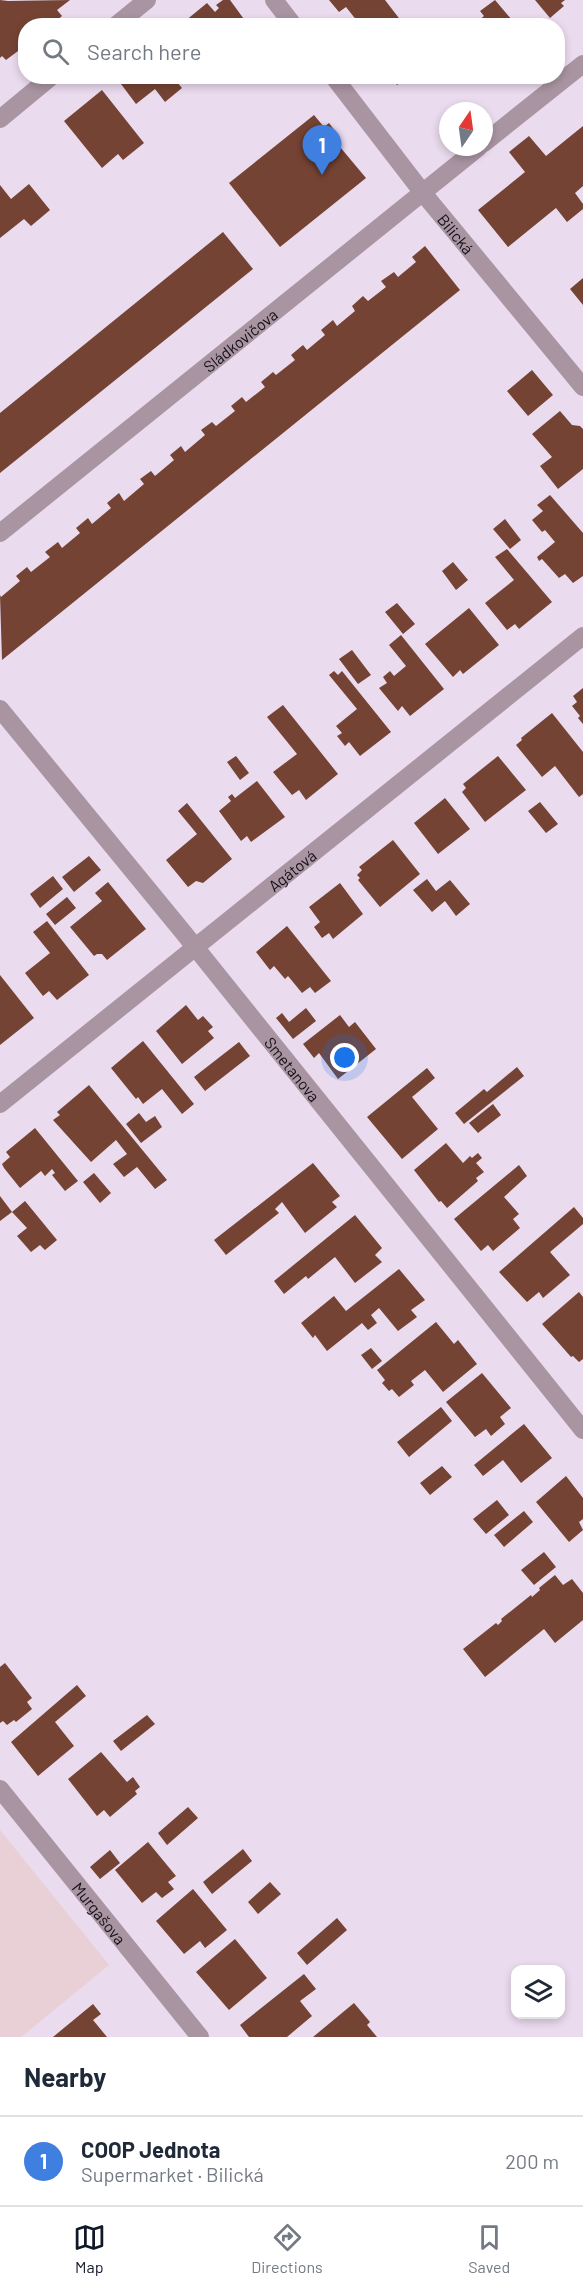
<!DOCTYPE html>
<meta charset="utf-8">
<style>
:root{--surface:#fff;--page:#f6f6f7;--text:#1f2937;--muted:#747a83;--line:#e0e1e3;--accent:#111827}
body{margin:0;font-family:Barlow,sans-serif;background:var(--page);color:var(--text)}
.controls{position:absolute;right:18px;bottom:18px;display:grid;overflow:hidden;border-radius:12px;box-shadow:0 3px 9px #0003}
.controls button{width:54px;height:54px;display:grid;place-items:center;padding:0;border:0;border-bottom:2px solid var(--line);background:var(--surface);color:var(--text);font:30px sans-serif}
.compass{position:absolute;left:439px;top:102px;width:54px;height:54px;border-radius:50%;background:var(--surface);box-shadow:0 3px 9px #0003;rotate:13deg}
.you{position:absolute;left:345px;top:1058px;width:21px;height:21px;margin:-15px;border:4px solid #fff;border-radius:50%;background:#1a73e8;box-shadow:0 0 0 9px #1a73e833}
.badge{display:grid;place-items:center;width:39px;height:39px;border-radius:50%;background:var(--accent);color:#fff;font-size:20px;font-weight:700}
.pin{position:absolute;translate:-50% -50px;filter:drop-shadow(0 2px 3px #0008)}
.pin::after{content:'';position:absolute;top:32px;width:21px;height:18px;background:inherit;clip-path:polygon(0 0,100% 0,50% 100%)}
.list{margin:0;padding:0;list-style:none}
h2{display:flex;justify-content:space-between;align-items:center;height:78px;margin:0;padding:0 24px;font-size:26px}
h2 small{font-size:20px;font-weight:400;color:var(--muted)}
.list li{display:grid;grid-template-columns:39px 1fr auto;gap:18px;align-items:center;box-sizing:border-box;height:90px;padding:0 24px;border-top:2px solid var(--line)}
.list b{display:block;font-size:22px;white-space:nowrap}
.list p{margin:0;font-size:20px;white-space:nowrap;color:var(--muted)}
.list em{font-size:20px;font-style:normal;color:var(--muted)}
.icon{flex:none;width:33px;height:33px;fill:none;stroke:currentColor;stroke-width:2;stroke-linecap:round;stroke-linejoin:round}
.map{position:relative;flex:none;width:583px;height:2037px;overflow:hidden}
.search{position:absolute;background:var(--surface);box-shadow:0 3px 9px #0003;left:18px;right:18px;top:18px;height:66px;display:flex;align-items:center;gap:15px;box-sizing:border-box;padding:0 21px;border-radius:24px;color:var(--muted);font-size:22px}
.sheet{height:168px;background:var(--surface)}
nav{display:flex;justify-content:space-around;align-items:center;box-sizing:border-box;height:84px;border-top:2px solid var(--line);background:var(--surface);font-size:16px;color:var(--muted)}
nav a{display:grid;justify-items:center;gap:3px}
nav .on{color:var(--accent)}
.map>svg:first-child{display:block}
</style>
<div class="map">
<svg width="583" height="2037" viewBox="0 0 583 2037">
<rect width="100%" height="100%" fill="#eadbee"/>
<path fill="#e9cfd6" d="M0,1830L109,1965L21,2037H0Z"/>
<path fill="#754334" d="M0,0L8,1L70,0L57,10L62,16L50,26H26V45L6,60L2,56L0,58Z
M223,0H230L249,26H179L207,3L215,12L219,8L216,5Z
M329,0H385L405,26H361L346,7L339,12Z
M495,0L517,26H472L484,16L480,11Z
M535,0H565L561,3L564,6L550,18Z
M115,76H172L182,88L165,102L155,89L136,104Z
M390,76H409L397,85Z
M102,90L144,143L123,160L118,154L102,168L64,121Z
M314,115L324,127L329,123L335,131L330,135L366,178L280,247L229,183Z
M583,126V186L575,193L583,204V209L567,222L556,208L508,247L478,210L525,172L509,152L529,136L546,156Z
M29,184L50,210L31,226L24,219L0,238V185L11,199Z
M223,232L253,269L0,473V413Z
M425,246L460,290L2,660L0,595L1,597L20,581L16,576L27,567L31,572L50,557L45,552L58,542L62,548L80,533L76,528L88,518L92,524L111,508L107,503L119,493L124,501L144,484L140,479L151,471L155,476L174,460L170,455L181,446L185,452L205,435L201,430L212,422L216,426L235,411L231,406L242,397L246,402L265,387L261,382L273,372L276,375L295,360L291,355L303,345L307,350L325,335L321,330L333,320L337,326L355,311L352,306L363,296L368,301L386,287L381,281L394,272L398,277L416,262L412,257Z
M583,278V305L570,289Z
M532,370L553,395L528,416L507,391Z
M560,411L572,425L580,426L583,429V469L558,489L540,466L552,457L532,434Z
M550,495L583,533V576L573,583L565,574L559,578L542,559L539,561L537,557L555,542L545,530L542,532L532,520L543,511L537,505Z
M505,519L521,540L510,549L493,529Z
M507,549L552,602L519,629L515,624L507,630L485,603L514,580L495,557Z
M453,562L468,580L456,590L442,571Z
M397,603L415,624L403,634L385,612Z
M469,608L499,645L463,674L460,670L453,677L425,644Z
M401,635L444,689L410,716L402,706L398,711L379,688L387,683L383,677L390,671L394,676L406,666L389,645Z
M352,650L371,675L358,684L339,659Z
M334,671L338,675L342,671L391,732L360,756L349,742L345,746L337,736L342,733L336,726L357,709L329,675Z
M583,688V724L578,718L580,716L572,706L577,702L573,696Z
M283,705L338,774L306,800L299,790L292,795L273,772L297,754L267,717Z
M552,713L583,752V794L579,797L555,766L542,777L516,745L522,740L521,738Z
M236,756L249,773L240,780L227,762Z
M498,756L526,790L485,822L462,792L466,788L463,784Z
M257,781L285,817L251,842L247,836L241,841L219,811L231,801L228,797L232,794L235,798Z
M445,798L470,829L438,854L414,823Z
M540,802L558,824L546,833L528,811Z
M187,803L232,859L203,883L196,881L188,887L166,860L197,834L178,811Z
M393,840L420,874L380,907L358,880L360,878L357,875L362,870L359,867Z
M89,856L101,870L74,892L62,877Z
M53,876L63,889L40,908L30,894Z
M427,879L436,891L450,880L470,904L456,916L445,901L432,912L413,890Z
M108,882L146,929L107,960L102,954H97L94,956L70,927L102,901L95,893Z
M340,883L363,914L333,939L329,933L322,938L314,927L320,922L309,907Z
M67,897L76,908L55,925L46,914Z
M47,921L89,975L57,1000L49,991L43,996L25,973L50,953L33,932Z
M287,926L331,981L315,993L310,987L302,993L288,976L285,979L274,966L270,970L256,952Z
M0,975L34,1018L0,1045Z
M186,1005L198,1020L203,1016L213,1027L208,1031L214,1038L182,1064L156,1031Z
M306,1008L316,1021L293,1039L276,1018L282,1013L289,1022Z
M340,1015L349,1027L355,1022L376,1049L338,1079L319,1053L314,1058L303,1044Z
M143,1041L194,1104L182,1114L162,1089L143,1104L138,1097L136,1099L111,1068Z
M239,1042L250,1056L205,1091L194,1077Z
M517,1067L524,1076L464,1124L455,1113L484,1089L487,1092Z
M427,1068L435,1078L412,1097L438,1129L402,1159L367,1117Z
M89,1085L167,1180L155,1189L137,1167L124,1177L113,1164L127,1154L116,1140L91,1162L53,1120L60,1115L57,1112Z
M493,1104L501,1115L478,1133L469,1123Z
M139,1113L146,1122L155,1116L162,1127L141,1143L126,1124Z
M35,1128L78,1181L65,1191L52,1175L55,1173L52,1169L45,1176L41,1171L20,1188L4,1168L2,1164L10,1157L6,1152Z
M446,1143L463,1163L470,1156L472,1158L478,1153L482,1158L476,1163L484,1172L476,1178L478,1181L447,1208L441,1201L439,1202L414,1170Z
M313,1163L340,1196L332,1202L337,1207L305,1233L282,1202L275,1209L279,1213L226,1255L214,1240Z
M519,1165L527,1176L504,1197L519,1214L513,1219L520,1228L493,1251L488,1245L481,1251L454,1219Z
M94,1173L111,1193L100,1203L83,1182Z
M0,1196L12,1212L0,1221Z
M25,1201L57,1240L45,1250L40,1245L31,1252L17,1236L27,1228L12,1212Z
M574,1207L583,1218V1224L550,1252L570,1275L543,1298L539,1292L527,1302L499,1272Z
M355,1215L382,1248L375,1255L382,1262L355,1283L335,1257L308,1279L306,1276L284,1294L274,1281Z
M399,1269L425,1300L411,1310L417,1317L398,1331L379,1308L371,1315L377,1323L368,1330L362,1323L327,1351L315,1335L313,1338L301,1323L334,1296L346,1311Z
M579,1292L583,1297V1359L579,1362L573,1356L571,1357L542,1324Z
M436,1322L454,1344L458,1340L477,1364L443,1392L425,1370L411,1381L414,1385L399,1397L392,1389L389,1391L382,1383L385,1380L377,1370Z
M371,1348L382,1361L372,1369L361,1355Z
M482,1373L511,1408L500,1417L505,1424L491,1436L486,1429L475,1437L446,1402Z
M441,1407L452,1421L409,1457L397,1442Z
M524,1424L552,1458L521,1483L503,1460L483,1476L474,1465Z
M442,1466L452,1477L430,1495L420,1483Z
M566,1476L583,1498V1519L579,1522L583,1530L569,1542L536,1502Z
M497,1500L509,1515L486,1534L473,1519Z
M524,1511L533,1522L504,1547L494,1535Z
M544,1552L556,1567L534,1585L521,1570Z
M555,1575L563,1585L572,1579L583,1593V1620L555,1643L544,1629L485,1677L463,1649L496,1623L498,1625L502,1621L501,1619L531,1595L532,1597L540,1590L539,1588Z
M5,1663L32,1698L27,1702L32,1709L16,1722L14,1720L7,1725L3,1721L0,1723V1667Z
M77,1685L86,1696L55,1722L74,1746L38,1776L11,1742Z
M147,1715L155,1724L121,1751L113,1741Z
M101,1752L127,1782L133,1777L140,1787L135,1791L137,1794L110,1817L104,1810L97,1816L68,1779Z
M188,1807L198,1818L167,1845L158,1833Z
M148,1842L176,1876L168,1882L174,1889L162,1898L156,1892L142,1903L115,1870Z
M243,1849L252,1861L212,1894L203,1882Z
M110,1850L120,1863L100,1879L90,1867Z
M270,1882L281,1894L258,1914L248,1902Z
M193,1889L227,1930L205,1948L200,1941L184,1954L156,1921Z
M337,1918L347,1930L307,1965L297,1953Z
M235,1939L267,1978L229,2010L196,1972Z
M304,1974L316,1989L300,2001L312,2016L287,2037H249L240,2025Z
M354,2003L370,2022L367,2025L377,2037H313Z
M93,2004L101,2014L93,2020L107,2037H53Z"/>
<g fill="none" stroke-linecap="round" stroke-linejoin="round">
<g stroke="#a994a2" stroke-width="18">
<path d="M274,0L294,26"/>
<path d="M115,26L147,0"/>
<path id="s1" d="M333,76L423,193L583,387"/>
<path d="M0,119L52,76"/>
<path d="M484,143L583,64"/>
<path id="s2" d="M0,533L479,147"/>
<path id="s3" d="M0,709L183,932L583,1430"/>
<path id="s4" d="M0,1104L583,636"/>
<path id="s5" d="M0,1789L200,2037"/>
</g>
</g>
<g text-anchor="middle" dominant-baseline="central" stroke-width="6" stroke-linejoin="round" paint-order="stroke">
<g font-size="16" fill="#130f15" stroke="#eadbee">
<text stroke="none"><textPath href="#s1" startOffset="200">Bilická</textPath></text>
<text stroke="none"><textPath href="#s2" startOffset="308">Sládkovičova</textPath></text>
<text stroke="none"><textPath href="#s4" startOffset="374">Agátová</textPath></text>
<text stroke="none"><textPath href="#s3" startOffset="464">Smetanova</textPath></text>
<text stroke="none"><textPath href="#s5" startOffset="159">Murgašova</textPath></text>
</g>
</g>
</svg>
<div class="controls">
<button><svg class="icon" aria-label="layers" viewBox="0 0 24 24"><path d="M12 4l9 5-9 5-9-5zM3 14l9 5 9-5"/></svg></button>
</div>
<svg class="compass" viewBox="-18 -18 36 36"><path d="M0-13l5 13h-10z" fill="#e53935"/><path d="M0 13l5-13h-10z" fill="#747a83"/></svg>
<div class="you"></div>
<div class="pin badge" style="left:322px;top:175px;background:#3f7fe0">1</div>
<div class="search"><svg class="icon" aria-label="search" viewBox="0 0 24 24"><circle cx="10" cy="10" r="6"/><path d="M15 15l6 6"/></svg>Search here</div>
</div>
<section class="sheet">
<h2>Nearby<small></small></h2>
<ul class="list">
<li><span class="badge" style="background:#3f7fe0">1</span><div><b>COOP Jednota</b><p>Supermarket · Bilická</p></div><em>200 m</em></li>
</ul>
</section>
<nav>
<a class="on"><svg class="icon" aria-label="map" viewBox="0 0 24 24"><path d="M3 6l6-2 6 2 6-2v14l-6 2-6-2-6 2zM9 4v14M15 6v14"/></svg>Map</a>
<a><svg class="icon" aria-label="directions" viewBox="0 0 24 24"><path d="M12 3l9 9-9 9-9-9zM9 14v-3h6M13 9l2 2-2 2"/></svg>Directions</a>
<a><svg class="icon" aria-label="saved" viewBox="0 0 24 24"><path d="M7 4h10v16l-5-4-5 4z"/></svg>Saved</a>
</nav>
